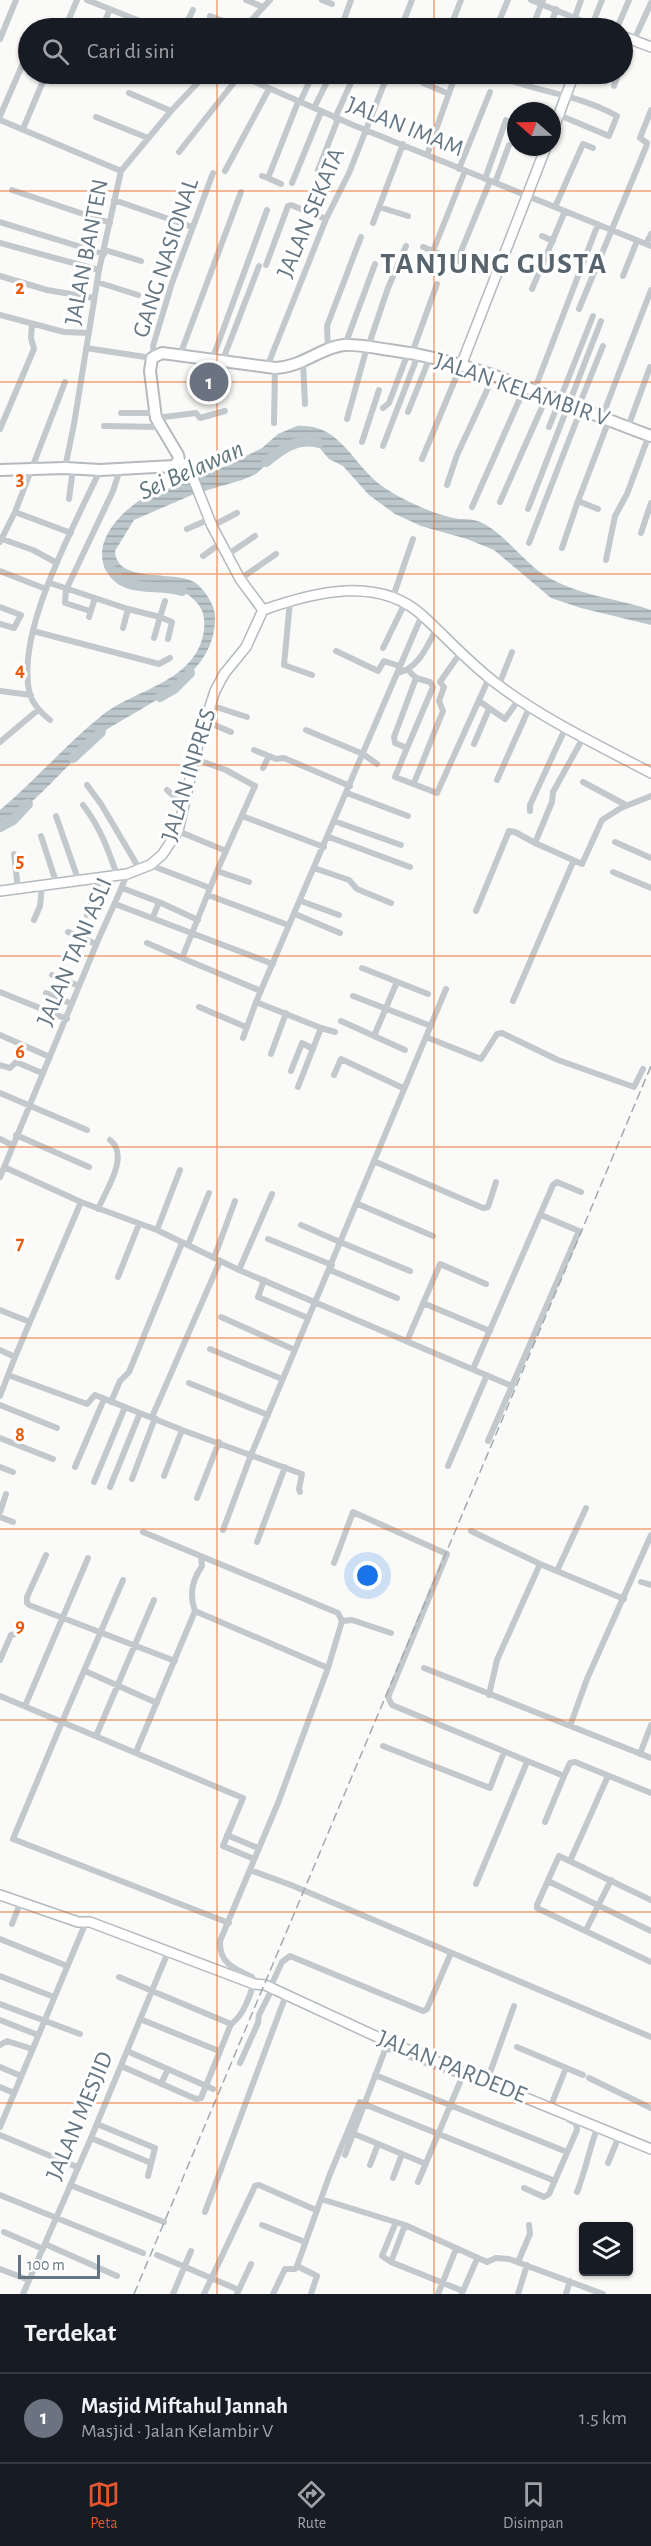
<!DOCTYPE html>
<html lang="id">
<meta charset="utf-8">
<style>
:root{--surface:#171b24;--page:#20242c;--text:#f1f3f6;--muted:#9ea1a6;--line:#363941;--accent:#e4572e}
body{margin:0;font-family:"Alegreya Sans",sans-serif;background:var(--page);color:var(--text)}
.controls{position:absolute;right:18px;bottom:18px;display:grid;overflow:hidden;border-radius:6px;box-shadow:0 2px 4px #0004}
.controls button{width:54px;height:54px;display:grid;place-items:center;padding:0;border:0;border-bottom:2px solid var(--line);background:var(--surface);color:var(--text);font:30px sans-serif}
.compass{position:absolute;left:507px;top:102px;width:54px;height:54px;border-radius:50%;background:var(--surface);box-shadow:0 2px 4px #0004;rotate:290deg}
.scale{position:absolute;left:18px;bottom:15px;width:82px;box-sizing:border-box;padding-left:6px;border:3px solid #657683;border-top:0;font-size:16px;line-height:21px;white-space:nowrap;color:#657683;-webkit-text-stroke:4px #fff;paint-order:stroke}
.you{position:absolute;left:368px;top:1576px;width:21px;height:21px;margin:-15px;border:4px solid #fff;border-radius:50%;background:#1a73e8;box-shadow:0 0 0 9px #1a73e833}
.badge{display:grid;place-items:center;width:39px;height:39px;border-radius:50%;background:var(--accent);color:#fff;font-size:20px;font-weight:700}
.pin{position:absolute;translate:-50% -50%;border:3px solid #fff;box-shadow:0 2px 6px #0006}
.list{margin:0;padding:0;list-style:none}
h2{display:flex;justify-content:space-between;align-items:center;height:78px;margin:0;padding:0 24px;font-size:26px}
h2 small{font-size:20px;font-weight:400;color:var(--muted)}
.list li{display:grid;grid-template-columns:39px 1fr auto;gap:18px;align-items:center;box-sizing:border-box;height:90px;padding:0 24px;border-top:2px solid var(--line)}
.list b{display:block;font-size:22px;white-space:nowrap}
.list p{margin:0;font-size:20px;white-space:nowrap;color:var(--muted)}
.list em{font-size:20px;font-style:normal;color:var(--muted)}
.icon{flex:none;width:33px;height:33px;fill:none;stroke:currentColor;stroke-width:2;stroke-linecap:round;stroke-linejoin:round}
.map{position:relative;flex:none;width:651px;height:2294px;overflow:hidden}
.search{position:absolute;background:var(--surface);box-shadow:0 2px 4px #0004;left:18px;right:18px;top:18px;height:66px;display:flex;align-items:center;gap:15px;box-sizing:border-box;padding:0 21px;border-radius:33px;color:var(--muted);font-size:22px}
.sheet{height:168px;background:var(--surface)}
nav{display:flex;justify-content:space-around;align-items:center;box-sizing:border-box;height:84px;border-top:2px solid var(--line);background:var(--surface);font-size:16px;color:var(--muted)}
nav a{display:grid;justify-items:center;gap:3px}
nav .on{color:var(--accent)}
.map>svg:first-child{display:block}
</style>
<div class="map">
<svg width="651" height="2294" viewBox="0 0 651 2294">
<defs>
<pattern id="water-rules" width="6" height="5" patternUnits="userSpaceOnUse" patternTransform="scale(1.5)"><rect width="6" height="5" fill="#bbc7cb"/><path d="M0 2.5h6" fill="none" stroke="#9ca6aa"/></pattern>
</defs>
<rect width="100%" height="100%" fill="#fafaf8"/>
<path fill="url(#water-rules)" d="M297,426C341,423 352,465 382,486C402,500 429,512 453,518C462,520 471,518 480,522C502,531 522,560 543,574C574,595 616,598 651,610V625L581,608L551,598L494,550L467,539L421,526L395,514L369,495L343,466L329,459L318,446L310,442L298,441L286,446L256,474L242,480L194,494L134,520L115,551C116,584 174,570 194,582C203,587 215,605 215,616C217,683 133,708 89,742C81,749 76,759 68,766C46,788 26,810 0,826V810C35,781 64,746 100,717C133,689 197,683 204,630C205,620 204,612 198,604C178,577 132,590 106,571C92,543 118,515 140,500L228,465L262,448L278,434Z"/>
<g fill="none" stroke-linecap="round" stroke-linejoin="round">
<path stroke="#bbc7cb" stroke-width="10" d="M266,462C282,449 297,437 319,443
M109,565C122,596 157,582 182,591
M160,697L174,689L190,673
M73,758L101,732
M0,827L13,820L28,804"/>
<defs>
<path id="secondary" d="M622,36L651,47
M552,133L574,74
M462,363L546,147
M179,460L193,478L212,526L240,579L263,610
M263,610C314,592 379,575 423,616C448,639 470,664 497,684C545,720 598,745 651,773
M0,891L127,874L150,865L162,855L178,831L198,744L215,691L224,674L246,647L263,610
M0,1895L78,1922H90L254,1984L265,1985L386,2041L651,2149"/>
<path id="primary" d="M0,470L65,468L100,470L174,466L179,460L178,455L156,418L150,371L152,358L162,353L275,368C303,367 321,347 344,345C359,344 375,348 390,350C482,362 564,405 651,436"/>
</defs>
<use href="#secondary" stroke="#b3babf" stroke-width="12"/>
<use href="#primary" stroke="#b5babe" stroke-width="14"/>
<path stroke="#c3c8cc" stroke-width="6" d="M87,0L157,28
M246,0L263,7
M322,0L332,4
M531,0L592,25L595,28
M210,16L242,28
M575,17L581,0
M592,25L602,0
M65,28L77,0
M102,28L110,9
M184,28L193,10
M244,28L270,0
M335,28L342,25L351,0
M401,28L412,0
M450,28L461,0
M496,28L508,0
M532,28L543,0
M550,28L556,9
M617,28L629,0
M0,39L16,0
M634,40L651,3
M622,62L630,39
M237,74L353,125L651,246
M474,78L477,74
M509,80C545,93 582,96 617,116L609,136L559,115
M423,83L449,94
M614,86L618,74
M129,93L171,111
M300,102L313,74
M314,108L331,74
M0,116L24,61
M96,117L148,138
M335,118L355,74
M0,120L121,171
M23,129L46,74
M179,152L240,75
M427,155L453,82
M459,169L490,92
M318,170L338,119
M225,171L269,89
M262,176L268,178L298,102
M268,178L281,184
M485,179L506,120
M292,183L321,112
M495,183L509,145
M12,190L110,223
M114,200L192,227
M379,207L408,216
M555,207L583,144L593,148
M0,222L104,254
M373,223L403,144
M542,236L553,241
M0,243L99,270
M646,244L651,234
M423,247L496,276
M105,250L141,261
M433,251L465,171
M457,261L490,181
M266,265L288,206L291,205L326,219
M0,276L47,290L94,298
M623,276L637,241
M97,282L138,295
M532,289L565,211
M579,309L646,147L647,143L640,138L651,110
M0,315L64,332L89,333
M345,345L375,264
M368,347L388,288L406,246
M86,348L152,358
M328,350L327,326L361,237
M412,353L437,284
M154,355L153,346L172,283L213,173
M180,355L241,192
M212,360L267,210
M222,362L259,266
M303,362L305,404
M267,367L326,219L349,173L388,74
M534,391L598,224
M383,408L389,403L408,353
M578,408L603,346
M408,412L430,357
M121,413H155
M602,417L651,290
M156,418L196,413L200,418L225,411
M347,419L367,347
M274,423L275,368
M104,426L160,427
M549,427L593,316
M628,427L650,367
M0,429L34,349L31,338L32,325
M362,442L379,390
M383,446L418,355
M422,459L462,363
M65,468L74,424L99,270L121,171L171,111L206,74
M447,485L457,455L494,375
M69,499L73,468
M500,502L547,396
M472,507L525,387
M528,509L601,321
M598,509L578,501L609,420
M15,512L71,533
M212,526L237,513
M187,529L210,519
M641,533L651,503
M2,539L33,550L57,563
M0,542L15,512L65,382
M529,543L581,409
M562,548L578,501
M227,555L255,536
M203,556L221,543
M606,560L615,516L627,494L649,435
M0,571L46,589
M240,579L276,554
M50,583L128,609L123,628
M393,597L413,539
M165,601L160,617L172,622L168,639
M290,601L284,665L312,675
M0,607L21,615L14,628L0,624
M128,609L160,617L154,638
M90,611L65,603L66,590L113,491L120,469
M89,617L95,598
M33,631L159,664L170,658
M383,648L405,603
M336,651L378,671L384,661L399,666
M408,670L416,678L394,737L395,743L407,748L395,777L437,793L489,678
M397,673C418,669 427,647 436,629
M499,685L512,652
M0,691L31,695
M479,701L505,719L519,699
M210,705L247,717
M50,720C41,713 34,706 30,695C14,633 74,527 100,470
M205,721L231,732
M306,730L363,754L377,764
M583,738L553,792L552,802L535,843L582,864L602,820L621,808L651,796
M0,742L38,710
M474,744L489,709
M407,748L433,687L430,682L416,678
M254,750L269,756
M263,768L269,756L276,759L284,758L350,786
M497,780L530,706
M583,782L626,805
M414,783L443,711L439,701L444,687L440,682L461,652
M87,785L101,804L140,870
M167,790L184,805
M347,793L408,816
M83,805C100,827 108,849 117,875
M530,811V805L565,729
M56,816L79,882
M242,816L324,847
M334,821L401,845
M178,831L226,851
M41,836L57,885
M329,837L410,867
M615,842L651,858
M14,854L18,889
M150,865L210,888
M314,868L349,880L357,889L391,903
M217,871L249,882
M613,872L651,888
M122,888L159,902L198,920
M208,895L288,925
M301,901L339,915
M115,904L273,964
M476,911L509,831L515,832L535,843
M295,914L340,933
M87,915L98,884L97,879
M153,917L159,902
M34,920L40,906L42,886
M68,932L96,944
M147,943L182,958L217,871L255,786L226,770L195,759
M182,958L261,991
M362,968L428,994
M52,975L79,986
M0,992L67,1019
M46,993L72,1004
M353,996L431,1026
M513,1001L573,862
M256,1002L321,1028L298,1087
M199,1007L246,1027
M341,1021L405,1050
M321,1028L335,1032
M0,1035L50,1057
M374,1036L397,982
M426,1037L481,1059L497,1034L502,1033L558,1060L634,1087L643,1069
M243,1038L256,1002L422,615
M271,1054L286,1013
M0,1065L10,1068L16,1062L42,1073
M291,1071L302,1043L313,1049
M334,1075L341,1059L403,1088
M0,1093L87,1130
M16,1135L89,1167
M0,1139L12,1145
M376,1162L483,1208L488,1207L496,1182
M4,1167L81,1202L15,1357
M0,1177C32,1100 64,1022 96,945C106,921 118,898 127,874
M81,1202L157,1230L239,1270L512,1386
M358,1204L433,1236
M98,1209C106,1190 130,1156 110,1140
M301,1225L340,1242
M157,1230L180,1170
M268,1239L332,1265
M340,1242L410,1271
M188,1245L209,1193
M214,1258L235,1201
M239,1270L272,1194
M330,1270L397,1298
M118,1277L139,1224
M264,1280L258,1297L308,1318
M423,1303L490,1331
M0,1310L30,1322
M221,1317L295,1350
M407,1341L440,1264L486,1284
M210,1349L282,1379
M0,1350L15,1357L0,1396
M473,1369L553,1185L557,1182L581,1192
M8,1375L87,1404L95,1395L182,1430L302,1474L299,1489L300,1492
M189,1383L268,1415
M111,1402L120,1381L129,1372L182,1243
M0,1405L57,1428
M152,1417L220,1261
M0,1438L53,1459
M488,1441L579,1231L541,1215
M448,1466L487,1375
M0,1467L13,1472
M75,1467L104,1399
M164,1476L182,1430
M132,1479L155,1418
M94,1482L125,1407
M110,1487L140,1413
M197,1498L219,1442
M0,1512L6,1494
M0,1517L13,1522
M223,1530L251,1455L446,989
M471,1531L540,1564
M143,1532L338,1613L342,1621L328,1668
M257,1542L285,1467
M46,1555L27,1597V1603L29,1605L175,1661
M334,1563L353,1512L447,1554L388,1697L392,1705L564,1776L570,1763L575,1762L651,1793
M557,1571L586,1508
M123,1580L62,1722L243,1798L223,1846L254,1859
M641,1582L651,1585
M195,1611C189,1595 192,1580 202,1566L201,1557
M342,1621L352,1620L391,1633
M0,1660L11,1635L15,1634
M424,1668L651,1758
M85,1671L157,1703
M489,1695L497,1660L540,1564L624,1599
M0,1696L62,1722L13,1839L229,1923
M25,1706L88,1558
M570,1726L587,1679L651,1535
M96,1736L154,1600
M383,1746L490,1788L504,1752
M640,1754L651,1725
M545,1822L564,1776
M227,1835L258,1848
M570,1861L608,1776
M250,1870L291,1885L651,2037
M548,1881L651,1931
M476,1884L527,1762
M651,1900L559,1856L537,1905V1908L651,1962
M12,1924L21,1901
M586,1930L611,1880
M0,1939L67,1966
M0,1976L54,1997
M119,1977L231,2024
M270,1988L282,1962L290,1956L423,2011L427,2009L451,1953
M0,2004L80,2034
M140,2019L219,2051
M0,2020L38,2035
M0,2045L7,2041L32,2049
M517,2047L583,2075
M127,2051L213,2089
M240,2063L258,2023L259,2015L272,1989
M121,2066L196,2099L201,2098L231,2024C243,2016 251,1995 254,1981L252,1977C234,1969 219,1963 220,1941L278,1803L328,1668L195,1611L136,1752
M0,2067L21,2076
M375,2075L567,2152
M589,2078L651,2108
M487,2081L514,2006
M161,2084L168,2069
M0,2087L14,2093
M364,2104L555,2181
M550,2108L566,2068
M97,2124L155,2148L148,2176
M0,2127L86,1922
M352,2133L426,2164
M0,2135L77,2167
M91,2138L151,2163
M345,2155L385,2050L389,2049L462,2077
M608,2163L619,2136
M370,2165L378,2144
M393,2178L402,2154
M418,2182L463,2075
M70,2185L164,2222
M524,2188L544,2197L549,2194L577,2130L576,2123L569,2120
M577,2192C586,2170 589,2149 598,2126
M0,2195L143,2253
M321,2199L405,2225L487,2262L496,2258L509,2259L603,2294
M205,2212L286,1995
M262,2225L305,2242
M405,2225L391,2262L463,2291
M4,2232L43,2249
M45,2244L117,2276
M157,2255L239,2290
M391,2262L382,2256L396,2222
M518,2262L530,2234L529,2225
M0,2269L29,2280
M462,2293L477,2259
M23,2294L91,2138L168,1952
M173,2294L191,2251
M204,2294L255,2186L259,2185L316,2210
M237,2294L251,2264
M273,2294L285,2269H295L297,2266
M311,2294L317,2276L297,2266L330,2174L360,2102
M438,2294L456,2249
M518,2294L527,2265
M566,2294L570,2281"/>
<use href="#secondary" stroke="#fff" stroke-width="9"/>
<use href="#primary" stroke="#fff" stroke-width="10"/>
<path stroke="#a2aab0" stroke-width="1.5" stroke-dasharray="9 4.5" stroke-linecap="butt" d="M134,2294L651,1066"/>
</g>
<path fill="none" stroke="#e8590c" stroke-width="1.5" stroke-opacity="0.55" d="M217,0V28M434,0V28M217,74V2294M434,74V2294M0,191H651M0,382H651M0,574H651M0,765H651M0,956H651M0,1147H651M0,1338H651M0,1529H651M0,1720H651M0,1912H651M0,2103H651"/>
<g text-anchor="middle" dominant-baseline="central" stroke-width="6" stroke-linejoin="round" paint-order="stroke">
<g font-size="24" fill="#657683" stroke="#fff">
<text transform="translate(405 127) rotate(22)">JALAN IMAM</text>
<text transform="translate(311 213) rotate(-67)">JALAN SEKATA</text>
<text transform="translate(87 252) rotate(-79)">JALAN BANTEN</text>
<text transform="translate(166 258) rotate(-72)">GANG NASIONAL</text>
<text transform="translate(522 390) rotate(19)">JALAN KELAMBIR V</text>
<text transform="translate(189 775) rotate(-73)">JALAN INPRES</text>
<text transform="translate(75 952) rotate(-67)">JALAN TANI ASLI</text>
<text transform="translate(452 2067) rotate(22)">JALAN PARDEDE</text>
<text transform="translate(80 2116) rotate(-67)">JALAN MESJID</text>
</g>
<g font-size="26" font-style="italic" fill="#60757c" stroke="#fff">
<text transform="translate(191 470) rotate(-24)">Sei Belawan</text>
</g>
<g font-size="30" font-weight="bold" letter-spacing="1.5" fill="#57646e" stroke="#fff">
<text x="494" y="264">TANJUNG GUSTA</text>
</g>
</g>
<g font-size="20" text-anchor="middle" font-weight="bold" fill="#e8590c" stroke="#fff" stroke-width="6" stroke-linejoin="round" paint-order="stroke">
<text x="20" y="294">2</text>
<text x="20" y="485">3</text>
<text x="20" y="676">4</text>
<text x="20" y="867">5</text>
<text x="20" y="1058">6</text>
<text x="20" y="1249">7</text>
<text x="20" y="1441">8</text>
<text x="20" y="1632">9</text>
</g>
</svg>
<div class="controls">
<button><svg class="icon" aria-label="layers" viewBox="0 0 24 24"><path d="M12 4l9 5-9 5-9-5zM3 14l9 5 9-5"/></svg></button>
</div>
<svg class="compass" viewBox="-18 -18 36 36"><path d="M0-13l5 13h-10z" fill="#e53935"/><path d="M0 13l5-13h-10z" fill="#9ea1a6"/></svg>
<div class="scale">100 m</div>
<div class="you"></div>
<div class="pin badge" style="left:209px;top:382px;background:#6b7280">1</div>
<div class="search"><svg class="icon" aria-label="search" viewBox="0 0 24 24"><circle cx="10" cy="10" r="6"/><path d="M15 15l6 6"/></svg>Cari di sini</div>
</div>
<section class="sheet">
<h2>Terdekat<small></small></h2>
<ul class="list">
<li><span class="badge" style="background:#6b7280">1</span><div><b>Masjid Miftahul Jannah</b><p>Masjid · Jalan Kelambir V</p></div><em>1.5 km</em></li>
</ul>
</section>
<nav>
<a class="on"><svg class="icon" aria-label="map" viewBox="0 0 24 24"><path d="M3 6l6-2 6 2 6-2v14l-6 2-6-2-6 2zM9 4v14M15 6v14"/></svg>Peta</a>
<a><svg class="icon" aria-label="directions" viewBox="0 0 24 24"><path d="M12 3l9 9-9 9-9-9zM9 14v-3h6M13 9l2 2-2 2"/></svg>Rute</a>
<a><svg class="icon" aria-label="saved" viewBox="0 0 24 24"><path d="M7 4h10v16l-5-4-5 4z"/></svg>Disimpan</a>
</nav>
